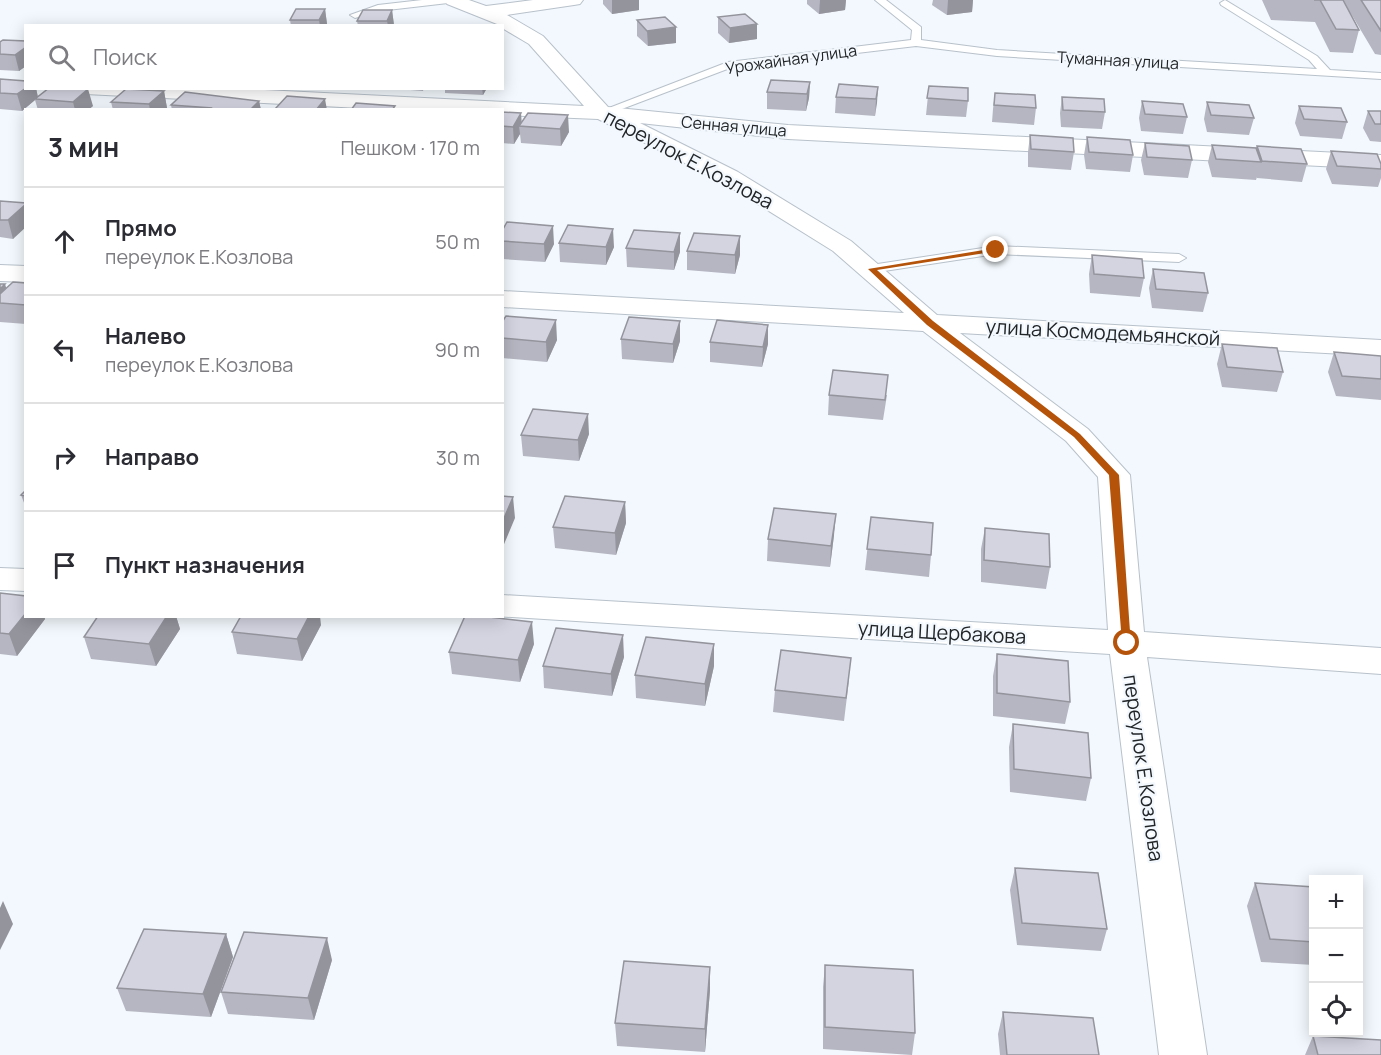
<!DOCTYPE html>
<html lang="ru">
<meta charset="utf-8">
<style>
:root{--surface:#fff;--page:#f7f7f7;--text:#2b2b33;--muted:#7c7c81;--line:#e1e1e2}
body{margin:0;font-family:Manrope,sans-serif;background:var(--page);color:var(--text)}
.controls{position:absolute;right:18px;bottom:18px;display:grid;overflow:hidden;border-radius:0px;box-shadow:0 3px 15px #0003}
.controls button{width:54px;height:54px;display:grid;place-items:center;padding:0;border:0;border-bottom:2px solid var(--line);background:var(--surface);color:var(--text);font:30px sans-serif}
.stop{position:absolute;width:18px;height:18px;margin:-14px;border:4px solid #b45309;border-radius:50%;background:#fff}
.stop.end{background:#b45309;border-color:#fff;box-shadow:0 2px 6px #0008}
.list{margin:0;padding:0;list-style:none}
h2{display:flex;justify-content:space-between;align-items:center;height:78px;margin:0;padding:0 24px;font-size:26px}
h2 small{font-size:20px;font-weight:400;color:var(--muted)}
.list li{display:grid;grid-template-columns:39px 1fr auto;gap:18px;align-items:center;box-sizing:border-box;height:108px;padding:0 24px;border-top:2px solid var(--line)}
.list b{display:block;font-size:22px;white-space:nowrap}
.list p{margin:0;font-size:20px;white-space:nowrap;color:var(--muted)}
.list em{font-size:20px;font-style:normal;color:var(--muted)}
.icon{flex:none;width:33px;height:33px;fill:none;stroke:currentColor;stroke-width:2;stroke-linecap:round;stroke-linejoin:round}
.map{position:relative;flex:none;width:1381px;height:1055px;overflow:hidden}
.search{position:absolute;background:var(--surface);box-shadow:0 3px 15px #0003;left:24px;top:24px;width:480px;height:66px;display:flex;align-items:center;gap:15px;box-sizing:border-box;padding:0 21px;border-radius:0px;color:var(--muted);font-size:22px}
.panel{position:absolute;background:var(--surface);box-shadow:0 3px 15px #0003;left:24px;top:108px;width:480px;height:510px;border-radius:0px}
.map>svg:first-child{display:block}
</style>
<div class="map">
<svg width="1381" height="1055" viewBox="0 0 1381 1055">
<rect width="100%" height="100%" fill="#f2f8fd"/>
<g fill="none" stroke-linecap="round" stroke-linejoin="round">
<defs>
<path id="service" d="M422,0H453L448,3L379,11L355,18L350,15L378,5Z
M875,0H886L921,27V40L997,50L1317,69L1309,60L1221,5L1220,3L1225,0L1317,56L1330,70L1381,73V79L997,56L916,46L730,68L606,115H598L596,113L728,62L911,40L912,30Z
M996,246L1179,254L1186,258L1179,262L996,254L871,273L864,269L871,265Z"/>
<path id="minor" d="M444,0H469L486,6L533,0H583L580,4L574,5L507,15L543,36L608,107L788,125L1381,155V169L788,139L640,123L738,172L851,241L937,315L1381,340V356L960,333L1088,429L1130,475L1144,632L1381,648V674L1147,657L1207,1055H1159L1110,654L494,616H502V595L1108,630L1098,477L1066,441L923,331L502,307V291L904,313L833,251L722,182L598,119L502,115V110H399L86,94L79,92L76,88H226L584,106L529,44L502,28V26L447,4Z
M0,265L26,266V282L0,281Z
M0,568L26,569V591L0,590Z"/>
</defs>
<use href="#service" stroke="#b8c1ca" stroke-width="2"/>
<use href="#minor" stroke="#b8c1ca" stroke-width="2"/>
<use href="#service" fill="#fff" fill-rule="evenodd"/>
<use href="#minor" fill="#fff" fill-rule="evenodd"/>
</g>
<path fill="#b5b6c1" d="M603,0H639V10L612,14L603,4Z
M807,0H846L845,10L819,14L807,4Z
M933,0H973L972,12L947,15L932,5Z
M1262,0H1381V55L1375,54L1350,12L1359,30L1353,53L1330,52L1315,22L1271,20Z
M325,9L327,24V26H291L290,20Z
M392,10L394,26H358L357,21Z
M718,17L757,24V39L729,43L718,33Z
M637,20L676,27V43L648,46L637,36Z
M26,41V66L19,71L0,70V42Z
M0,79L26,88H36L38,97L49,88L93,106L88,110H38L35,100L22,111L0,109Z
M810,82L809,98L806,111L767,109V92Z
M929,86L968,101L966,117L926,115Z
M878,87L875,116L835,113L836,97Z
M385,88H424L423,91Z
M445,88H487L483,95L445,93Z
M164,91L167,108L166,110H113L111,102Z
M995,93L1036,108L1034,125L992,122L993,109Z
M1062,97L1105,112L1102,129L1061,127L1060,113Z
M259,101L261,110H172L171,105Z
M1142,101L1187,117L1183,134L1141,131L1139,118Z
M1207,102L1254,118L1249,135L1207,132L1204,119Z
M1299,106L1347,122L1342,139L1300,136L1295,123Z
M1368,111H1381V142L1370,141L1363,128Z
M502,112L522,122L528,113L569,132L561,146L521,143L520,134L514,144L502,143Z
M1030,135L1074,152L1071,170L1028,167V152Z
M1087,137L1133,155L1130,172L1086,169L1084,155Z
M1145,143L1192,160L1188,178L1144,175L1141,160Z
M1212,145L1256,149L1257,146L1307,164L1302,182L1257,178V177L1256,180L1212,177L1208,162Z
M1331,151L1381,164V178L1378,187L1332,184L1326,169Z
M0,201L26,203L13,239L0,237Z
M502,231L554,244L545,262L502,259Z
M680,233V252L674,270L627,267L626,248Z
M740,236V255L735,274L687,270V251Z
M559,243L614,247L606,265L560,262Z
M1092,255L1144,278L1140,297L1090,293L1089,274Z
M1153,269L1208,293L1203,312L1152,308L1149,288Z
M26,283V324L0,322V284L6,288Z
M502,322L557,340L547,362L502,358Z
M621,339L680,341L673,363L622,359Z
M710,342L768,344L762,367L710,362Z
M1222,344L1283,372L1277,392L1222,387L1217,364Z
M1334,352L1381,356V400L1336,396L1328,372Z
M829,395H887L883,420L828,415Z
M589,434L579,461L523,456L521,435Z
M26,490V508L21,495Z
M625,502L626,523L616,555L555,548L553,527Z
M871,517L931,555L929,577L865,570Z
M985,528L1050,567L1046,589L981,582V549Z
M834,535L830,567L767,561L768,539Z
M0,593L26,616H44L45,619L17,656L0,654Z
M98,616H176L180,629L156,666L91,659L84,637Z
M321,625L302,661L237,654L232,632Z
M534,644L520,682L452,674L449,652Z
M714,644V666L705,706L636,698L635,675Z
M997,654L1070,702L1065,724L993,716V676Z
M624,657L612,696L544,688L543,666Z
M849,680L844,721L773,712L775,690Z
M1013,724L1091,778L1086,801L1010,792L1009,747Z
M1015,868L1107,929L1101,951L1017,945L1010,890Z
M1255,883L1314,887V965L1261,962L1247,906Z
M226,934L233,957L211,1017L126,1011L117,988Z
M332,960L314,1020L228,1014L221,992Z
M825,965L915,1033L912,1055L823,1049V987Z
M710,967V990L705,1052L617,1046L615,1023Z
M1003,1012L1099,1055H1000L998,1034Z
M1313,1036L1381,1055H1305Z"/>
<path fill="#94949d" d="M612,0H639V10L612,14Z
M820,0H846L845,10L819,14Z
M948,0H973L972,12L947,15Z
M325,9L327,24V26H320L319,20Z
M392,10L394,25L388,26L387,21Z
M757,24V39L729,43L730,28Z
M676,27V43L648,46L647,31Z
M26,47V66L19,71L15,55Z
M810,82L809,98L806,111L807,94Z
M878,87L877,103L875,116L876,99Z
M26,88H36L38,98L35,99V100L22,111L17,94Z
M482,88H487L483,95Z
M88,89L93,106L88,110H75L73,102Z
M164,91L167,108L166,110H150L149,104Z
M325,99L327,110H316Z
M259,101L261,110H250Z
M521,113L522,126H519L520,134L514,144L513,127Z
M568,115L569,132L561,146L560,129Z
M26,204V227L13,239L8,220Z
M553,226L554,244L545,262L544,244Z
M613,229L614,247L606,265V247Z
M680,233V252L674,270V252Z
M740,236V255L735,274V255Z
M5,284L11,303H0V289Z
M556,320L557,340L547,362L546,342Z
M680,321V341L673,363V344Z
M768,325V344L762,367L763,347Z
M588,414L589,434L579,461L578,440Z
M513,497L515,518L502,549V523Z
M625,502L626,523L616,555L615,533Z
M836,514L834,535L830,567L831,546Z
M26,613V616H44L45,619L17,656L9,634Z
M167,616H176L180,629L156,666L149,644Z
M309,616H320L321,625L302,661L297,639Z
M532,622L534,644L520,682L518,660Z
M623,635L624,657L612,696L611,674Z
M714,644V666L705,706V684Z
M3,901L13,924L0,950V908Z
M226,934L233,957L211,1017L203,994Z
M327,938L332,960L314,1020L308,998Z
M710,967V990L705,1052V1029Z"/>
<path fill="#d3d4e0" stroke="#94949d" stroke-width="1.5" d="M1314,0H1343L1359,30L1336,29L1320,0Z
M1361,0H1381V31Z
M296,9H325L319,20H290Z
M363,10H392L387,21H357Z
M745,14L757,24L730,28L718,17Z
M665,17L676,27L647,31L637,20Z
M3,40L26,41V47L15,55L0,54V42Z
M0,79L26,81V88L17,94L0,93Z
M771,80L810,82L807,94L767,92Z
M839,84L878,87L876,99L836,97Z
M929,86L968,88V101L927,98Z
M49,88H76L88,89L73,102L35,99Z
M126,89L164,91L149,104L111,102Z
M185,92L259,101L250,110H209L211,108L171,105Z
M995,93L1035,95L1036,108L994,105Z
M287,96L325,99L316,110L275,109Z
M1062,97L1104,99L1105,112L1063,110Z
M1142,101L1183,104L1187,117L1145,114Z
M1207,102L1249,105L1254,118L1211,115Z
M356,103L395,106L392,110H351Z
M1299,106L1341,108L1347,122L1304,119Z
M1368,111H1381V124H1375Z
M502,112L521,113L513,127L502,126Z
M528,113L568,115L560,129L519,126Z
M1030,135L1073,138L1074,152L1031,149Z
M1087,137L1130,140L1133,155L1089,152Z
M1145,143L1189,146L1192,160L1147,157Z
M1212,145L1256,148L1261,162L1216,159Z
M1257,146L1301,149L1307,164L1262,161Z
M1331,151L1377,154L1381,164V169L1337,166Z
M0,201L26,203V204L8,220H0Z
M507,222L553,226L544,244L502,241V231Z
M568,225L613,229L606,247L559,243Z
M634,230L680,233L674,252L626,248Z
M694,233L740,236L735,255L687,251Z
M1092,255L1142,259L1144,278L1094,274Z
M1153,269L1204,273L1208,293L1156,289Z
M13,282L26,283V305L0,303V294Z
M0,284H5L0,289Z
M506,316L556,320L546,342L502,338V322Z
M629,317L680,321L673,344L621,339Z
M717,320L768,325L763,347L710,342Z
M1222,344L1277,348L1283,372L1227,367Z
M1334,352L1381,356V379L1342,376Z
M833,370L888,375L885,400L829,395Z
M533,409L588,414L578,440L521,435Z
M26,490V496L21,495Z
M502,496L513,497L502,523Z
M565,496L625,502L615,533L553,527Z
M774,508L836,514L831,546L768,539Z
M871,517L933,523L931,555L867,549Z
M985,528L1049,534L1050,567L984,560Z
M0,593L26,596V613L9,634L0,633Z
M98,616H167L149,644L84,637Z
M241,616H309L297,639L232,632Z
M465,616H481L532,622L518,660L449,652Z
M556,628L623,635L611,674L543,666Z
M646,637L714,644L705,684L635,675Z
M781,650L851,658L846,698L775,690Z
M997,654L1068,661L1070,702L997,693Z
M1013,724L1088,733L1091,778L1014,769Z
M1015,868L1098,873L1107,929L1022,923Z
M1255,883L1314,887V942L1270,939Z
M144,929L226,934L203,994L117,988Z
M244,932L327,938L308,998L221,992Z
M624,961L710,967L705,1029L615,1023Z
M825,965L913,970L915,1033L825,1027Z
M1003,1012L1093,1018L1099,1055H1007Z
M1313,1036L1381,1040V1055H1318Z"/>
<path fill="#b45309" d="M996,248L998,251L877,270L933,321L1080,434L1119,475L1131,646L1127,647L1122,643L1109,475L1074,437L927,325L868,269Z"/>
<g text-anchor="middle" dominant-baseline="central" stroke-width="4.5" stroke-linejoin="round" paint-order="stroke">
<g font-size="16" fill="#222528" stroke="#f2f8fd">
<text transform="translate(791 59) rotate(-8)">Урожайная улица</text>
<text transform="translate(1118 60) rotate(3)">Туманная улица</text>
<text transform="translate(734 126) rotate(5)">Сенная улица</text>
</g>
<g font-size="20" fill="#222528" stroke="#f2f8fd">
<text transform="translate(689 159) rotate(28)">переулок Е.Козлова</text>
<text transform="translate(1103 332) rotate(3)">улица Космодемьянской</text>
<text transform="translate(942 632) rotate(3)">улица Щербакова</text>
<text transform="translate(1144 768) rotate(82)">переулок Е.Козлова</text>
</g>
</g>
</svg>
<div class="controls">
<button>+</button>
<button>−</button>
<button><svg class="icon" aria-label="locate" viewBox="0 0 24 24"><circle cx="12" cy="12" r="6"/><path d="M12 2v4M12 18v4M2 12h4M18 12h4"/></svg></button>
</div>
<div class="stop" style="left:1127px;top:643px"></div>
<div class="stop end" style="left:996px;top:250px"></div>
<div class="search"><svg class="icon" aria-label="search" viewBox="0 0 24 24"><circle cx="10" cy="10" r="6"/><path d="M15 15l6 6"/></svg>Поиск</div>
<section class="panel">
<h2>3 мин<small>Пешком · 170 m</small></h2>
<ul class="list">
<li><svg class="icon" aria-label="ahead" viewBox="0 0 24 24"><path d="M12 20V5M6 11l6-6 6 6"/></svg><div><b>Прямо</b><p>переулок Е.Козлова</p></div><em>50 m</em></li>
<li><svg class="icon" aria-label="left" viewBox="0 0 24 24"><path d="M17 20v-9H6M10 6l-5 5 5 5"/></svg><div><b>Налево</b><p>переулок Е.Козлова</p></div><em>90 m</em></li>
<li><svg class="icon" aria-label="right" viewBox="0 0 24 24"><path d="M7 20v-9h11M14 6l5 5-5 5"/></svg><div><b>Направо</b></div><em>30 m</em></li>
<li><svg class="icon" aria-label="arrive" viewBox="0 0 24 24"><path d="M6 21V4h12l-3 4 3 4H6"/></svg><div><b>Пункт назначения</b></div></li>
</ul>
</section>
</div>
